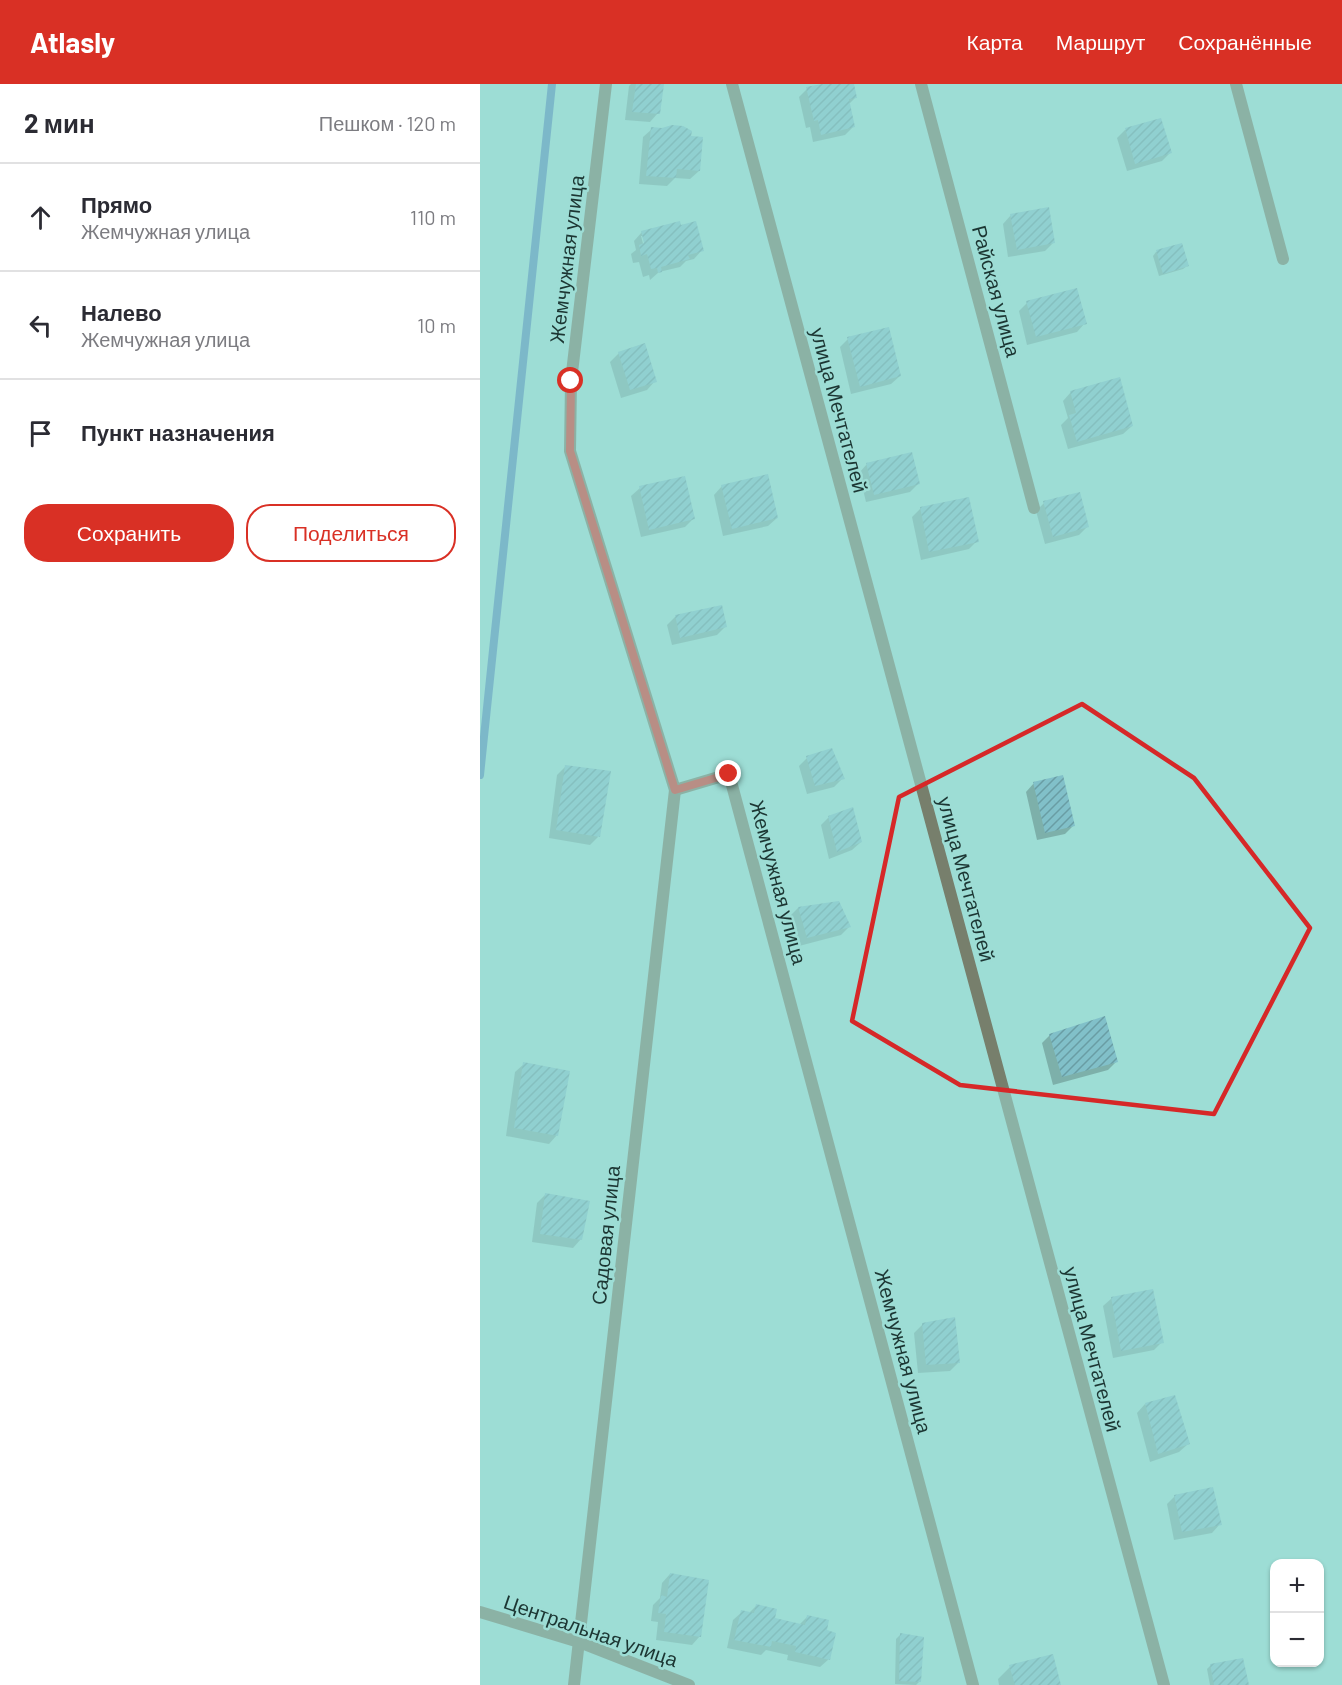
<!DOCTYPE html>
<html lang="ru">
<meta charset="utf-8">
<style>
:root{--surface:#fff;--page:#f2f2f3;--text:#2b2b33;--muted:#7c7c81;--line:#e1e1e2;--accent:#d93025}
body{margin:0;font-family:Barlow,sans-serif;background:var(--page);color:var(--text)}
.controls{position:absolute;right:18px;bottom:18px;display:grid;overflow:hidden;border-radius:12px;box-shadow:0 2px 4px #0004}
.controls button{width:54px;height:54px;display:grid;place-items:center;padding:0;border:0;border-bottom:2px solid var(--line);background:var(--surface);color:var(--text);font:30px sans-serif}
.stop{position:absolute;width:18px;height:18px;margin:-14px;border:4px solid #d93025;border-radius:50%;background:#fff}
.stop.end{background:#d93025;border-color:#fff;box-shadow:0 2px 6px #0008}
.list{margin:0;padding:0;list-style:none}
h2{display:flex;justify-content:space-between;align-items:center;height:78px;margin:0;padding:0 24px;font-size:26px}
h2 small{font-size:20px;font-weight:400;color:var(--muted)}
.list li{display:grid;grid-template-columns:39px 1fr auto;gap:18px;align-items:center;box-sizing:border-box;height:108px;padding:0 24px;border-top:2px solid var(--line)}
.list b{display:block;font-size:22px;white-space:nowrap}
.list p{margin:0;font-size:20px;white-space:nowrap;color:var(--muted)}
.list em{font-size:20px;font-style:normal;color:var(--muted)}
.actions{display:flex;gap:12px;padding:18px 24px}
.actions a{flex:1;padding:14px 0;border:2px solid var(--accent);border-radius:24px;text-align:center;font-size:21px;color:var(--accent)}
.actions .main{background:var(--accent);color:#fff}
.icon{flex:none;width:33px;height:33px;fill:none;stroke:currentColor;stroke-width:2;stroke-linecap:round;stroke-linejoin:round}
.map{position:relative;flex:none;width:862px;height:1601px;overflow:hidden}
header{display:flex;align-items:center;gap:36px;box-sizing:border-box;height:84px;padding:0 30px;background:var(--accent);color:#fff}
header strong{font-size:28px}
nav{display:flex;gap:33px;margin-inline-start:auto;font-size:21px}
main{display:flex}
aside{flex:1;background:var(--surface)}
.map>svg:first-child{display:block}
</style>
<header>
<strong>Atlasly</strong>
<nav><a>Карта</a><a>Маршрут</a><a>Сохранённые</a></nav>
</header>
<main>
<aside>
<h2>2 мин<small>Пешком · 120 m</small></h2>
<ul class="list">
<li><svg class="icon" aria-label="ahead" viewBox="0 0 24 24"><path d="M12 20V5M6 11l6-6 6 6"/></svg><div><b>Прямо</b><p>Жемчужная улица</p></div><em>110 m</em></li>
<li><svg class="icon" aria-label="left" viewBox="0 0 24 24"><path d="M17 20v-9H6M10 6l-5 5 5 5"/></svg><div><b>Налево</b><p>Жемчужная улица</p></div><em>10 m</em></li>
<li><svg class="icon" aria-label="arrive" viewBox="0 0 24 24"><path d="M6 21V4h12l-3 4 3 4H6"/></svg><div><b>Пункт назначения</b></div></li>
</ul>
<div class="actions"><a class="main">Сохранить</a><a>Поделиться</a></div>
</aside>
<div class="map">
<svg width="862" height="1601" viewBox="0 0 862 1601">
<defs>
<pattern id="building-hatch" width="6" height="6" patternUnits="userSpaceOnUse" patternTransform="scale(1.5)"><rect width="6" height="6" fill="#81c0c9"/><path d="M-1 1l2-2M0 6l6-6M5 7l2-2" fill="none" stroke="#699da4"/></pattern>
</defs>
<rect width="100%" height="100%" fill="#9dddd5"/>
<path fill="#0003" fill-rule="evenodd" d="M151,0H183L178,29L170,38L145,36L149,2Z
M348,0H373L376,13L369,20L374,42L365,51L333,58L330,43L326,44L319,13L327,5Z
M680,36L690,69L682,77L647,87L637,54L645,46Z
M172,45L210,54L219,87L210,95L195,94L187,102L159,100L163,53Z
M531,131L574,158L565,167L528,173L523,140Z
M162,148L222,166L214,175L206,177L200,183L179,188L170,196L169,191L163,193L159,178L153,179L151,170L156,166L154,157ZM161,152H164L165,167Z
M701,161L707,182L703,185L679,192L673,172L676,168Z
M547,219L605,239L597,248L547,261L539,227Z
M368,255L420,292L411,300L371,310L360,263Z
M139,269L175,297L167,306L141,314L130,278Z
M591,308L652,342L643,350L588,365L581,341L588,334L583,317Z
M387,380L438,400L430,408L386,418L379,389Z
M242,402L297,434L288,442L243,452L234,411Z
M160,404L213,435L205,443L161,453L151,412Z
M564,419L608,442L599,451L565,460L556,427Z
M441,424L497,457L489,465L441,476L432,433Z
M241,522L245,543L237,551L192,561L187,541L195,533Z
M327,674L363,694L354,703L327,710L319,682Z
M85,683L118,753L110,761L69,754L77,691Z
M554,699L593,742L585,750L557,756L546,708Z
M349,733L381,758L372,766L349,775L341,741Z
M318,824L369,843L361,851L319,862L310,832Z
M570,951L636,978L628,986L573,1001L562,959Z
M44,980L77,1051L69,1060L26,1052L35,988Z
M65,1111L101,1155L93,1164L52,1158L57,1119Z
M632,1214L682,1258L674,1266L633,1274L623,1222Z
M443,1240L478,1279L470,1287L438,1289L434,1249Z
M665,1320L708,1360L699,1368L670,1378L657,1329Z
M695,1412L740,1440L732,1449L694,1456L687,1420Z
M190,1490L220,1552L212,1561L176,1556L178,1538L171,1537L173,1521L180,1514L182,1499Z
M276,1522L293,1535L319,1541L327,1533L345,1547L349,1575L340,1583L307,1576L308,1571L286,1566L281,1571L247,1564L253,1536L262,1528L269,1529Z
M420,1551L440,1597L436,1601L415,1600L416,1555Z
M731,1581L768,1601H730L727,1585Z
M530,1583L580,1601H519L518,1595Z"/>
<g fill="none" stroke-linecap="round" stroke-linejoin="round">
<path stroke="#568cbb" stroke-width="8" d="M0,691L72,0"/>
</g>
<path fill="url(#building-hatch)" d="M156,0H184L180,30L152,28Z
M342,0H374L377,14L369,15L375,43L341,51L338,36L334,37L326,3Z
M681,34L692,69L655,80L645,44Z
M192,41L203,42L212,47L211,52L223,53L220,87L197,85L196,94L166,92L171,43L182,44Z
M569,123L575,159L537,166L530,130Z
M200,137L201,141L216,137L224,167L208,171L210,175L181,183L182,188L178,189L177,184L171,185L167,170L161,172L159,161L164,159L161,147Z
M702,159L709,182L683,190L676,166Z
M597,204L607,240L556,253L546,217Z
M409,243L421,292L380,303L367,253Z
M165,259L177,298L150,306L138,268Z
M640,293L653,342L597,358L589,331L596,329L590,307Z
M432,368L440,400L394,411L386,379Z
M288,390L298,434L252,445L241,401Z
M205,392L215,435L169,446L159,402Z
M600,408L609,443L573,453L563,417Z
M489,413L499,458L449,468L440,423Z
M242,521L247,543L200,554L195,531Z
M352,664L365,695L335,702L326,672Z
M85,681L131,687L120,753L76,746Z
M583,691L595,742L565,749L553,698Z
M373,723L382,758L357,768L348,732Z
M359,817L371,843L327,854L318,823Z
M625,932L638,978L582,993L569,950Z
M43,978L90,987L78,1052L34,1044Z
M65,1109L110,1117L102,1156L60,1150Z
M673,1205L684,1259L641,1267L631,1213Z
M475,1233L480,1279L446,1281L442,1239Z
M695,1311L710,1360L678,1370L665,1319Z
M733,1403L742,1441L702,1448L694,1411Z
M190,1489L229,1496L221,1553L184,1548L186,1530L178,1529L181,1511L187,1513Z
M276,1520L297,1525L295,1534L325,1541L327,1531L349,1536L347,1546L356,1549L350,1576L315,1568L316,1562L292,1557L291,1563L254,1556L261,1526L274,1529Z
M420,1549L444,1553L441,1598L419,1597Z
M573,1570L581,1601H535L529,1581Z
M763,1574L769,1601H734L730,1580Z"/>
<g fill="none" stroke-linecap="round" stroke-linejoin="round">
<path stroke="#777f6c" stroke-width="12" d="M252,0L684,1601
M441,0L554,424
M756,0L803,175
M94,1601L195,706"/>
<path stroke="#777f6c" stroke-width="12" d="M126,0L91,297L90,367L195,706L249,690L493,1601
M0,1528L99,1558L209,1601"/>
</g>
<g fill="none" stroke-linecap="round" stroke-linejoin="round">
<path stroke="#d93025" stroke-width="8" d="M91,297L90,367L195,706L249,690"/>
</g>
<path d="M0 0H862V1601H0ZM602,620L714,694L830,844L734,1030L480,1001L372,937L419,713Z" fill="#9dddd5" fill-opacity=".55" fill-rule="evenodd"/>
<path fill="none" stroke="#d62828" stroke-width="4.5" stroke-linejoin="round" d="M602,620L714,694L830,844L734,1030L480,1001L372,937L419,713Z"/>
<g text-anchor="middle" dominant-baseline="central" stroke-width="5" stroke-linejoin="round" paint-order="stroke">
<g font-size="20" fill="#1c3633" stroke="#9dddd5">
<text transform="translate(86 175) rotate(-83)">Жемчужная улица</text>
<text transform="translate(517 207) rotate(75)">Райская улица</text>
<text transform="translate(360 326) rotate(75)">улица Мечтателей</text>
<text transform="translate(487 795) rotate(75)">улица Мечтателей</text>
<text transform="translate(299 798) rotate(75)">Жемчужная улица</text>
<text transform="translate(125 1151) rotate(-84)">Садовая улица</text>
<text transform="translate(613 1265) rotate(75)">улица Мечтателей</text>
<text transform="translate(424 1267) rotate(75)">Жемчужная улица</text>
<text transform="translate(111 1546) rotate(19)">Центральная улица</text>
</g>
</g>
</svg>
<div class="controls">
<button>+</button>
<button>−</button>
</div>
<div class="stop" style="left:91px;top:297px"></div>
<div class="stop end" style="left:249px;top:690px"></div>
</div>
</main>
